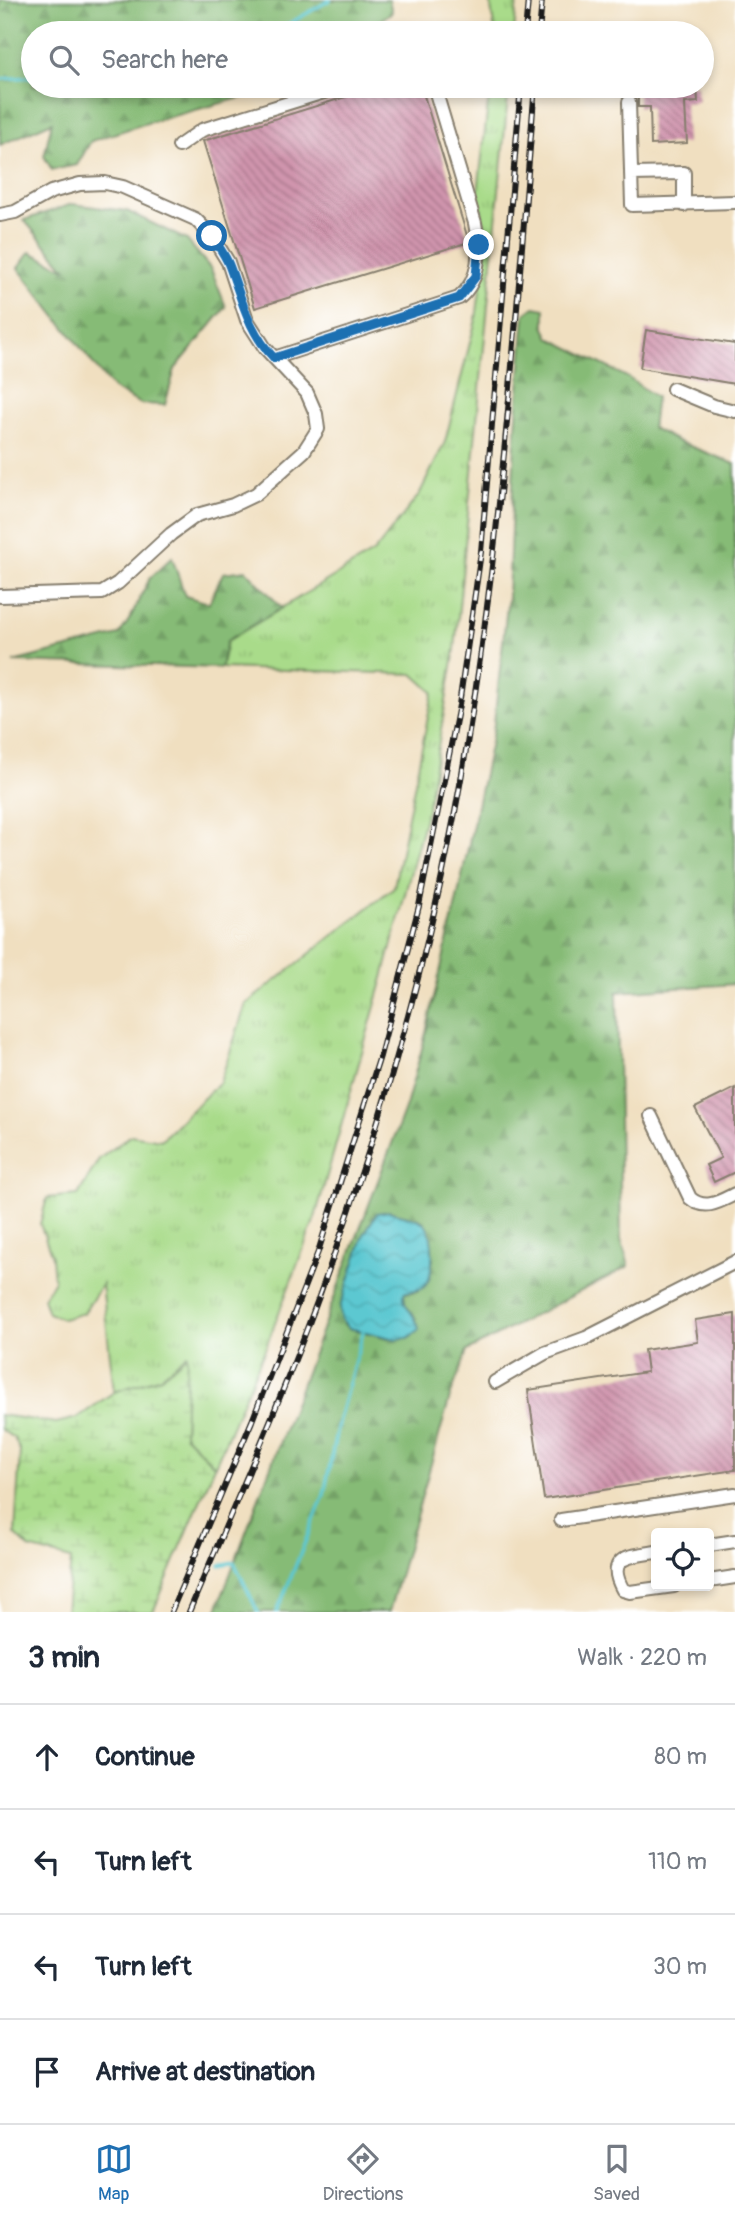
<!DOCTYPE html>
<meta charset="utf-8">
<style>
:root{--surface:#fff;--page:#f6f6f7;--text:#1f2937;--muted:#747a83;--line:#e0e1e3;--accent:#1f6fb2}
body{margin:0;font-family:Pangolin,sans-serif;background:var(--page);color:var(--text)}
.controls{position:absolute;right:21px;bottom:21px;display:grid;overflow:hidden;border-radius:7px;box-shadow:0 4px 10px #0003}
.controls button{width:63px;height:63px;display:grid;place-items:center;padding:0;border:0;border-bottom:2px solid var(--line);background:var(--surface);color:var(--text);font:35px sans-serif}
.stop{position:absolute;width:21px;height:21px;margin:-16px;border:5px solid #1f6fb2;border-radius:50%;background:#fff}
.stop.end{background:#1f6fb2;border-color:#fff;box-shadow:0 2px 7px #0008}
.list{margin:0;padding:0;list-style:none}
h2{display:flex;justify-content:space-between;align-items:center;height:91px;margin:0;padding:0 28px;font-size:30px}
h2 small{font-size:23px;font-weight:400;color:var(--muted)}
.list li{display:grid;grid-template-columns:46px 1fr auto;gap:21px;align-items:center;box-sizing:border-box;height:105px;padding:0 28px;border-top:2px solid var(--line)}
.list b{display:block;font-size:26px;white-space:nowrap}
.list em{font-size:23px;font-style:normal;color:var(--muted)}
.icon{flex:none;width:38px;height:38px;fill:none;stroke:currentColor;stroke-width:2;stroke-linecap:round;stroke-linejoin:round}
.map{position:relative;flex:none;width:735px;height:1612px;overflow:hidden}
.search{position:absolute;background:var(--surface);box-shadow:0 4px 10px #0003;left:21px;right:21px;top:21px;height:77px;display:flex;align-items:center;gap:18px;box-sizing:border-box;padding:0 24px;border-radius:38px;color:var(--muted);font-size:26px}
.sheet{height:511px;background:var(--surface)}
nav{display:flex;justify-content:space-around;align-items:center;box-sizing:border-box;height:98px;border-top:2px solid var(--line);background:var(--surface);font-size:19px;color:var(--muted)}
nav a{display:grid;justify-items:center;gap:4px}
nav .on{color:var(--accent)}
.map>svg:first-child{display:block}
</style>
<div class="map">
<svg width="735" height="1612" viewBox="0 0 735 1612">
<defs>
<pattern id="grass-tufts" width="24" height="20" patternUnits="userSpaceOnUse" patternTransform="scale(1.75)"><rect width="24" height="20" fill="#a9db8a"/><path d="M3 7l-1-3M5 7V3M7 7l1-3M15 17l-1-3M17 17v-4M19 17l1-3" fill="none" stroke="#91bb76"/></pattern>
<pattern id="forest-firs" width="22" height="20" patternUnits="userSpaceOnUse" patternTransform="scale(1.75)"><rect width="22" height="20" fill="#86bb76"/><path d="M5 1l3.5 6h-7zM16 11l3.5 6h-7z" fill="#73a066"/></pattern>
<pattern id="wetland-marsh" width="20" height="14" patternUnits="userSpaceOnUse" patternTransform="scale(1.75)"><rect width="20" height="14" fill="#a9db8a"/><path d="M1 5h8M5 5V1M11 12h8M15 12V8" fill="none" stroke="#91bb76"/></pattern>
<pattern id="water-waves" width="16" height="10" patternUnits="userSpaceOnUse" patternTransform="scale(1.75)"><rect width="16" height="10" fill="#5bc8d1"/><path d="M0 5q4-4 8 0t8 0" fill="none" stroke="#4fabb3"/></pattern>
<pattern id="building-back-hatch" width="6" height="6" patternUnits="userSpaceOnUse" patternTransform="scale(1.75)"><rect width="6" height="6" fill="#d094ad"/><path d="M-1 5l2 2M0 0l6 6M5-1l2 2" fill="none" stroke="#a8788c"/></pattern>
</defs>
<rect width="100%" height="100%" fill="#fff"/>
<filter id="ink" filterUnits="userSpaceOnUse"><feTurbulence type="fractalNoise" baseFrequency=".0143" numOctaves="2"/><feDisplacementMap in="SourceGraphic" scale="14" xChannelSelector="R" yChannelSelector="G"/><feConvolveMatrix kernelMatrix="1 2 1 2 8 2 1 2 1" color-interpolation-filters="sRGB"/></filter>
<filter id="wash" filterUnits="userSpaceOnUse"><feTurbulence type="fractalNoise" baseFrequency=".00686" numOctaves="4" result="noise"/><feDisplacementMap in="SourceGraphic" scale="28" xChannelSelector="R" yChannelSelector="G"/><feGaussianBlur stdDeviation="1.57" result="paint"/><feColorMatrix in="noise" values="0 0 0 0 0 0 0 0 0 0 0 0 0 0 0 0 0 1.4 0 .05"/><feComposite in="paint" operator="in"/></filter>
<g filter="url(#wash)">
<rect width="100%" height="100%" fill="#f0dfc0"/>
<path fill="url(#grass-tufts)" stroke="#627c53" stroke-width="2" d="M490,0H517L514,33H495Z
M490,86H509L455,649L427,810L383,978L315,1218L266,1347L215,1466L184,1435L186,1355L161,1377L114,1392L102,1284L84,1313L63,1319L48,1313L43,1298L54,1281L52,1257L40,1224L47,1198L78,1195L99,1159L131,1135L161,1140L220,1082L246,1004L394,887L433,692L413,674L221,668L227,641L374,552L419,495L445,442L476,319L487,240L478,192Z"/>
<path fill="url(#forest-firs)" stroke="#516c49" stroke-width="2" fill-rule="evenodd" d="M0,0H389L392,12L362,33H33V86H284L147,123L91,141L77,165L52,170L44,156L52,122L0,145Z
M72,204L127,211L187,240L211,269L226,307L175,369L165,405L141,404L113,389L18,268L30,252L66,269L24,220Z
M534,307L545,309V328L550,338L627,377L656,397L652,428L677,441L735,464V984L617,992L621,1239L629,1266L467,1351L450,1397L389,1612H216L406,1106L424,1041L457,899L493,732L508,596L515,441L525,314ZM389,1211L423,1221L433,1260L417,1291L404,1293L405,1304L416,1319L408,1338H388L349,1328L344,1324L340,1307L351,1278Z
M172,557L185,596L209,603L223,573L246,570L282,608L227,641L221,668L13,662L119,635L129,620L150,578Z"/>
<path fill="url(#wetland-marsh)" stroke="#627c53" stroke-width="2" d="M187,1355L184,1435L215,1466L153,1612H66L71,1559L29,1548L15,1534L20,1451L14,1438L1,1430L0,1415L56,1423L77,1418L114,1392L161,1377Z"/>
<path fill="url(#water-waves)" stroke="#3c7276" stroke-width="2" d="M389,1211C399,1215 418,1216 425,1224C435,1233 435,1277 424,1287C418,1292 410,1290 404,1293C402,1308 418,1315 419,1330L408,1338L395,1339L349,1328L341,1319L340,1307L364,1234L377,1213Z"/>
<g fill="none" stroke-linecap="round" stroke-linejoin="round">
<path stroke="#5bc8d1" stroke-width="3.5" d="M263,33L280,29L330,0
M0,79L33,77
M220,1565L234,1562L258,1612
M277,1612L324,1495L338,1423L363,1332"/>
</g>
<g id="blocks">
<path fill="url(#building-back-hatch)" d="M381,86H421L469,242L255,308L203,141Z
M697,86L698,102L685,103L687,143L651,145L650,107H638V91H650V87Z
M646,330L735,344V384L640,368Z
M735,1088V1172L714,1182L706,1165L721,1158L695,1108Z
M735,1314V1470L544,1499L528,1390L647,1372L644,1350L698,1342L695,1320Z"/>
</g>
</g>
<g filter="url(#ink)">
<use href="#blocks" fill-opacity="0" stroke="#867e6e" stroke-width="2"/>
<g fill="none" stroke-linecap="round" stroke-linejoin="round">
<defs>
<path id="minor" d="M629,102L632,205L735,202
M179,146L202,130L343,86
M631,174L684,173V205
M0,215L15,212L51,192L80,184L105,183L123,187L195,219L212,236L228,262L247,320L265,348L307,393L316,414L318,429L304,451L256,494L233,505L197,515L171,534L118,583L102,593L0,596
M274,358L459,298C482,278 480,250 475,223L434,86
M673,389L714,406L735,411
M651,1116L690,1198C705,1211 719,1202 735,1194
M495,1382L545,1353L586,1338L735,1262
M561,1520L735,1494
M709,1545L735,1541
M656,1552C631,1556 604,1556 623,1590L630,1592L674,1586
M709,1581L735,1577"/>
</defs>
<use href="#minor" stroke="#867e6e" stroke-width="16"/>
<use href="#minor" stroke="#fff" stroke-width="12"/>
<defs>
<path id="rail" d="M525,33L528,0
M539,33L542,0
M171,1612L252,1421L318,1252L380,1056L419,906L459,705L481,552L521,86
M189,1612C228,1520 269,1428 305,1334C362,1184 409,1029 443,872C498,613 513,349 535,86"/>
</defs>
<use href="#rail" stroke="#1c1c1c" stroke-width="6"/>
<use href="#rail" stroke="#fff" stroke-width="3.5" stroke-dasharray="10" stroke-linecap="butt"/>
</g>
</g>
<g fill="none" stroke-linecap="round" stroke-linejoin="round" filter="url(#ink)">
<path stroke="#1f6fb2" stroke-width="9" d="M212,236C218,245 225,255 229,265C242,299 248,331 274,358L459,298L476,276L479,245"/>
</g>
</svg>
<div class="controls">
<button><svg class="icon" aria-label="locate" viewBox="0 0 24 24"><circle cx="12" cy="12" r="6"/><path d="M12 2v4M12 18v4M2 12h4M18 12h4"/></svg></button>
</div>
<div class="stop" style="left:212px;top:236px"></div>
<div class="stop end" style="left:479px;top:245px"></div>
<div class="search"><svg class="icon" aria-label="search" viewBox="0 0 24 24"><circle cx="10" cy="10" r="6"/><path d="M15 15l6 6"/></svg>Search here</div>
</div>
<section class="sheet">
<h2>3 min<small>Walk · 220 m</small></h2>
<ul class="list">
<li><svg class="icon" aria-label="ahead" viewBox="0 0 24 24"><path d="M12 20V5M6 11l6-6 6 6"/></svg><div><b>Continue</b></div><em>80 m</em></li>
<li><svg class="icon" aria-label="left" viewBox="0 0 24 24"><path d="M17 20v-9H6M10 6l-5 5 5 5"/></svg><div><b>Turn left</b></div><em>110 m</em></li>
<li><svg class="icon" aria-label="left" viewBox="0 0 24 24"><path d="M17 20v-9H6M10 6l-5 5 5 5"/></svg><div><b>Turn left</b></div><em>30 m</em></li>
<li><svg class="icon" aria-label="arrive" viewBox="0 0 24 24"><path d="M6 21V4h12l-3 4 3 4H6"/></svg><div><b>Arrive at destination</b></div></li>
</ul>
</section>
<nav>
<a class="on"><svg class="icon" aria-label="map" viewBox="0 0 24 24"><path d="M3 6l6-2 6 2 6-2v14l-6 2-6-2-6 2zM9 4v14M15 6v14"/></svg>Map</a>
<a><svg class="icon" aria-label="directions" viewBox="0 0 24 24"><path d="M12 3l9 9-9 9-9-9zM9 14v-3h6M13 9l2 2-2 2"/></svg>Directions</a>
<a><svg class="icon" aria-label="saved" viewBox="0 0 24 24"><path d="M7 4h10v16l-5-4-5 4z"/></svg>Saved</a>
</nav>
